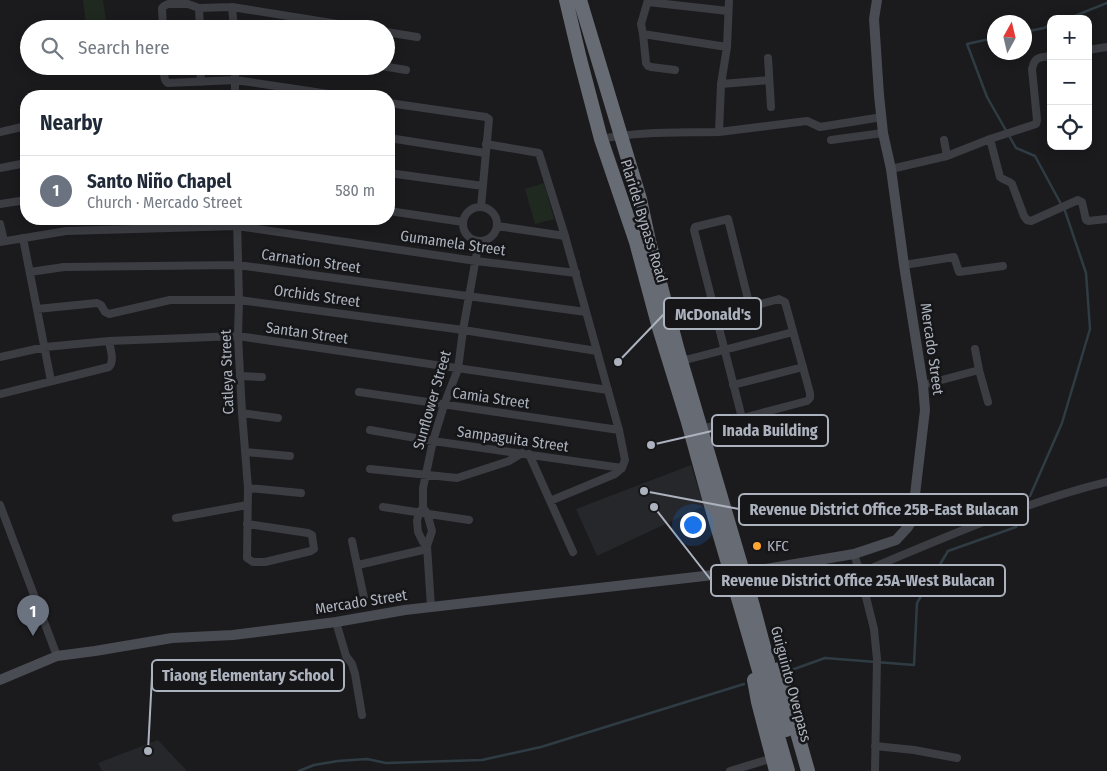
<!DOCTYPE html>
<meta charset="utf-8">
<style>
:root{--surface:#fff;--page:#f6f6f7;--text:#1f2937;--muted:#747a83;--line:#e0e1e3;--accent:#2563eb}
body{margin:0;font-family:"Fira Sans Condensed",sans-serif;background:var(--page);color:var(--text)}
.controls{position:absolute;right:15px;top:15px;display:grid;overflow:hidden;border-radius:10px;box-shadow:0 2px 12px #0003}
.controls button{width:45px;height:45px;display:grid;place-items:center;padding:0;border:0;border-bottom:1px solid var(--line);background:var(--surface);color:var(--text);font:25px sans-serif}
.compass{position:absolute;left:987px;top:15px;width:45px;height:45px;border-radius:50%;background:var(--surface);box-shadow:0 2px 12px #0003;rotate:8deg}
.you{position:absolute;left:692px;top:524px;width:18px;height:18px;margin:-12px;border:4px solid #fff;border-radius:50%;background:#1a73e8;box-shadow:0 0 0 8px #1a73e833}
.badge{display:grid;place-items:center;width:32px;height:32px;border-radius:50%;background:var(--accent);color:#fff;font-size:16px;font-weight:700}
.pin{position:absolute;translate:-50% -41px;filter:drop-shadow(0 1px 2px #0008)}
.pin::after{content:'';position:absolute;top:26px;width:18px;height:15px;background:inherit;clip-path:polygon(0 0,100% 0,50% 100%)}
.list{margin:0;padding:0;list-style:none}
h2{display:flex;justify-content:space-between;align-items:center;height:65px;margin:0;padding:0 20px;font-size:21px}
h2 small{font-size:16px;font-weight:400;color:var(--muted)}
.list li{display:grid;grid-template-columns:32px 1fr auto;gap:15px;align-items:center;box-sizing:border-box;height:70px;padding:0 20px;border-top:1px solid var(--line)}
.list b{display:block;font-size:19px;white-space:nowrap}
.list p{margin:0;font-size:16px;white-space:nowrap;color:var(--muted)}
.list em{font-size:16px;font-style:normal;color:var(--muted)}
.icon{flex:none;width:28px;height:28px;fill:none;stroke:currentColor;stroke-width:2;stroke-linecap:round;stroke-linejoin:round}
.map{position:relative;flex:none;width:1107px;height:771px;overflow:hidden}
.search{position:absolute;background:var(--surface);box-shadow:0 2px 12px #0003;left:20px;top:20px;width:375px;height:55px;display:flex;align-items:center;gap:12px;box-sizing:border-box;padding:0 18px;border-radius:28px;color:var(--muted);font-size:19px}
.panel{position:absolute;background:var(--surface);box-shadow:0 2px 12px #0003;left:20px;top:90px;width:375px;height:135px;border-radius:20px}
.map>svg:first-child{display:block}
</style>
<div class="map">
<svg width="1107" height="771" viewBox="0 0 1107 771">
<rect width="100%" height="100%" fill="#1b1b1e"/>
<path fill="#26272b" d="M691,465L704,506L597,556L576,509Z
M158,740L187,771H102L98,763Z"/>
<path fill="#202920" d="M83,0H103L106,21L86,23Z
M544,183L554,219L535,224L525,189Z"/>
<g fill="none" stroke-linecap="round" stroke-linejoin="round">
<path stroke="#2f3c44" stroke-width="2.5" d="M1067,19L1107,3
M1024,32L1044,28L1051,25
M994,38L967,44L987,97L1016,148L1035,156L1061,204
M1030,496L1062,423L1090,329L1086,273L1064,208
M786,672L825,658L914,665L917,603L948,551L1016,527L1024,509
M299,771L314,765L338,761L367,759L386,763L482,760L541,747L744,684"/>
<path stroke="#3b3d43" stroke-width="8" d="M648,0L641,24L643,34L646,63L648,66L651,67L675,70
M648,2L728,11
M232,7L234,29
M199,8L200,29
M163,29L162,8L164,6L168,4H188L199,8L232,7L369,29
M386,32L417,37
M643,34L727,47
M1088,50L1107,47
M768,58L771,107
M164,66C164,72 163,80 168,83L236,80L342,96
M200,66L201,82
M382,66L406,70
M721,84L769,80
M235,96V66
M389,103L486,117L489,119L481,207
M0,132L26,126
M719,132L807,121L820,127L882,117
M389,138L485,153
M601,139C640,131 680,133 719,132L721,84L727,47L729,0
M990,139L1000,177C1004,181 1009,180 1012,184L1024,216L1027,220L1031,221L1078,200L1082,202L1086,220L1088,221L1107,219
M831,140L883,133
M944,140L947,156
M486,144L539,153L565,236L619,430L625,460L622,468
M0,168L26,163
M891,169L947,156L990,139L1036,124L1037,120L1032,69C1035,56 1039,58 1051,56
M389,173L483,186
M0,204L26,200
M463 224a17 17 0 1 1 34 0a17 17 0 1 1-34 0Z
M389,211L463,222
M237,219L239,300L238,336L242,413L248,488L247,558L253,562H265L311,551L314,549L312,535L308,533L247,524
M0,224L4,241
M497,226L565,236
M23,238L51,381
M0,242L66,231L237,226L476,261L576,273
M904,265L954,257L959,272L1003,266
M30,272L64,267L238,265L586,312
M37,309L97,303L101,305L105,312L109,314L170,300H239L463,330L597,351
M0,357L45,347L109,341L238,336L608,390
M681,360L689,359L793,332
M979,370L988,402
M240,376L262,377
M733,385L803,367
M923,385L979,370L975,349
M359,392L619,430
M0,394L109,367C115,360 110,349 109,341
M242,413L278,418
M742,418L694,230L695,227L728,219L750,307
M701,429L807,401L810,398V393L785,302L779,299L716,316
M370,430L433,441L622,468
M246,452L290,456
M529,454L573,552
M370,469L457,478L509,461L522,453
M248,488L301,493
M550,501L615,474L622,468
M0,505L57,656
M383,507L469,520
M423,508L427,513L432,531L427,546L431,607
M176,518L247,505
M352,541L364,598
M427,546L423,542L418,532L417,521L419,512L423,508V488L433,441L444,405L458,369L463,330L479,241
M854,554L860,573L874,629L877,659L875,771
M358,565L427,549
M860,573C941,539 1022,503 1107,482
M336,622L346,656L352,664L355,674L362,715
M875,746L914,750L957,758
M730,771L773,758"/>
<path stroke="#494c53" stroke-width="10" d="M742,571L759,570L854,554L896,540L908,527L912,520L925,410L923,385L904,265L891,169L883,133L879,95L874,19L877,0
M0,680L57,656L95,651L172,638L233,635L336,622L405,610L731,573"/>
<path stroke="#676c74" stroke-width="14" d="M566,0L580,59L601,139L636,242L659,328L688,422L710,502L725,553L788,771
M580,0L640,199L649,241L678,351L753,606L786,730
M779,669L808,771
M754,680L758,702L776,771"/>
</g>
<circle fill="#ffa531" stroke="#161619" stroke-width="2" cx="757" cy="546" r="5"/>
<g text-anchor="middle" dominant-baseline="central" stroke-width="5" stroke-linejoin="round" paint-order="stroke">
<g font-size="15" fill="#acb3be" stroke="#161619">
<text transform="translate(644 221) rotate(73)">Plaridel Bypass Road</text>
<text transform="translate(453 243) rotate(8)">Gumamela Street</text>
<text transform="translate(311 261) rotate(8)">Carnation Street</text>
<text transform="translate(317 296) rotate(8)">Orchids Street</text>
<text transform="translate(307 333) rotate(8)">Santan Street</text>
<text transform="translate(932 349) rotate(82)">Mercado Street</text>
<text transform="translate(227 372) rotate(-92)">Catleya Street</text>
<text transform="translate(491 398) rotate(8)">Camia Street</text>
<text transform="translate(432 400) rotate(-74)">Sunflower Street</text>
<text transform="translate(513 439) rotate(8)">Sampaguita Street</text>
<text transform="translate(361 602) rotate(-9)">Mercado Street</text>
<text transform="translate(791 684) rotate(75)">Guiguinto Overpass</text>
</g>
<g font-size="15" fill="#acb3be" stroke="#161619" text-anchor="start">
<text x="767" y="546">KFC</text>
</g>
</g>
<path fill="none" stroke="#acb3be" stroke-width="2" d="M618 362L664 314M651 445L712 431M644 491L739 509M654 507L711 580M148 751L152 676"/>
<g fill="#acb3be" stroke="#161619" stroke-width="2">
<circle cx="618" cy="362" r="5"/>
<circle cx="651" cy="445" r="5"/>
<circle cx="644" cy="491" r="5"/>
<circle cx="654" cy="507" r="5"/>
<circle cx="148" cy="751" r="5"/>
</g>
<g fill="#161619" stroke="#acb3be" stroke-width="2">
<rect x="664" y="298" width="97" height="31" rx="5"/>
<rect x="712" y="415" width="116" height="31" rx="5"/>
<rect x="739" y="494" width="289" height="31" rx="5"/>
<rect x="711" y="565" width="294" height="31" rx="5"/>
<rect x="152" y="660" width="192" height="31" rx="5"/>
</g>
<g font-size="16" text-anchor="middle" font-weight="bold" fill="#acb3be">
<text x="713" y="320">McDonald's</text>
<text x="770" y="436">Inada Building</text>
<text x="884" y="515">Revenue District Office 25B-East Bulacan</text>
<text x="858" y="586">Revenue District Office 25A-West Bulacan</text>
<text x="248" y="681">Tiaong Elementary School</text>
</g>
</svg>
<div class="controls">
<button>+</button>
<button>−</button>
<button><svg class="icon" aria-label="locate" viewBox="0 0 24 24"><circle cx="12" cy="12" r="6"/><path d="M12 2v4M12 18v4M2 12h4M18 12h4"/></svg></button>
</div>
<svg class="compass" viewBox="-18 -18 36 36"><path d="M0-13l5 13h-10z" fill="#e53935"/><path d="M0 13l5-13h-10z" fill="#747a83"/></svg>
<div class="you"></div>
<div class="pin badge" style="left:33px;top:636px;background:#6b7280">1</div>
<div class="search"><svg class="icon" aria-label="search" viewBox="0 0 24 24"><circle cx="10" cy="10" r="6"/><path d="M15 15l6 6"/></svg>Search here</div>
<section class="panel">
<h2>Nearby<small></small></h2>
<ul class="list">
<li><span class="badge" style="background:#6b7280">1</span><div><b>Santo Niño Chapel</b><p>Church · Mercado Street</p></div><em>580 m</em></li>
</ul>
</section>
</div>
